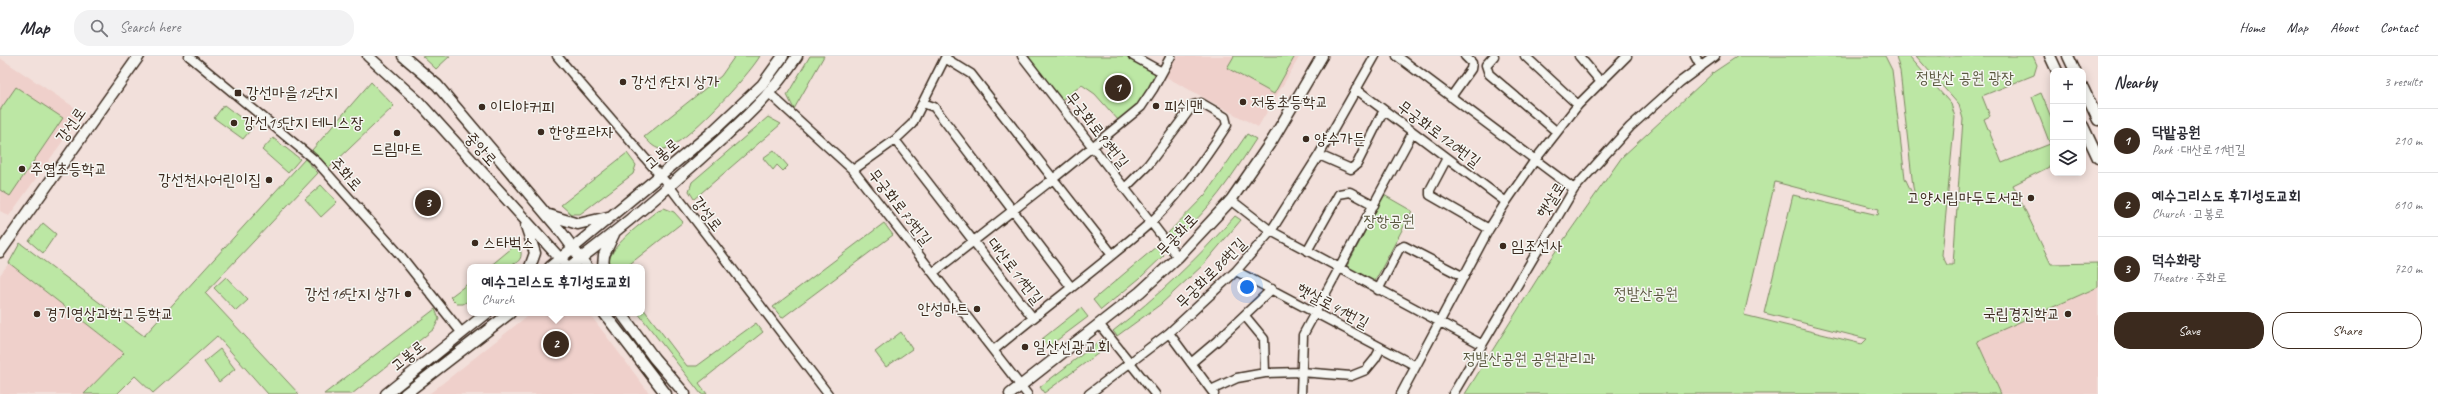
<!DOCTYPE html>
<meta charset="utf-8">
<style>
:root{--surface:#fff;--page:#f2f2f3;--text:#2b2b33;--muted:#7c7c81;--line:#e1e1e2;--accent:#3b2a1e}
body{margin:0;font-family:Caveat,"Poor Story",sans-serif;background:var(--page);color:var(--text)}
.controls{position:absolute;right:12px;top:12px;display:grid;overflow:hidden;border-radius:8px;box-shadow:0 2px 10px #0003}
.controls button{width:36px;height:36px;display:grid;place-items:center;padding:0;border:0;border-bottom:1px solid var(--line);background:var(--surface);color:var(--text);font:20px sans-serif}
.you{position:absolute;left:1247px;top:231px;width:14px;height:14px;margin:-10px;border:3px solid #fff;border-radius:50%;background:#1a73e8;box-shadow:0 0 0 6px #1a73e833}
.badge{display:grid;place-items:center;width:26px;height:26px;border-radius:50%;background:var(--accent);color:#fff;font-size:13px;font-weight:700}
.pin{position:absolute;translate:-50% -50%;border:2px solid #fff;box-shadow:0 1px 4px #0006}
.popup{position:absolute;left:467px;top:208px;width:178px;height:52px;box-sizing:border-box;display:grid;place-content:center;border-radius:8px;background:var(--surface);filter:drop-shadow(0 1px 3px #0005);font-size:13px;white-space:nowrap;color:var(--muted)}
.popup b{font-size:15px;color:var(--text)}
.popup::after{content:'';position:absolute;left:50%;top:100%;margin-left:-8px;border:8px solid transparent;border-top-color:var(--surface)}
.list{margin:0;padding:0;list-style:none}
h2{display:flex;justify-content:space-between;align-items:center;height:52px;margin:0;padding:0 16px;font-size:17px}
h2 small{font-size:13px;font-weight:400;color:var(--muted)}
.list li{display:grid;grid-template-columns:26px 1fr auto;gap:12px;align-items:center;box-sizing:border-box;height:64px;padding:0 16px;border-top:1px solid var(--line)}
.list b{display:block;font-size:15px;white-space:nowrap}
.list p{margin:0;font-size:13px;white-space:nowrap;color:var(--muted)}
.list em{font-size:13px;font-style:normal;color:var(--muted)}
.actions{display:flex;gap:8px;padding:12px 16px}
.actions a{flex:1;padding:9px 0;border:1px solid var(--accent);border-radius:16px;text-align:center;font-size:14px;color:var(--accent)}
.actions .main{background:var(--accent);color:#fff}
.icon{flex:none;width:22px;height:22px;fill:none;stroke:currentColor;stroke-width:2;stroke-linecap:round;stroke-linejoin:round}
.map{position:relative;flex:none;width:2098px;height:338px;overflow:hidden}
header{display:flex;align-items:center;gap:24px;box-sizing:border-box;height:56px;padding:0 20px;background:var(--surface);border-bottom:1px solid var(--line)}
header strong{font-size:19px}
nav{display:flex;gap:22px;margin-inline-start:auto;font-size:14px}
.search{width:280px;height:36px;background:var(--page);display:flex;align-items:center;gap:10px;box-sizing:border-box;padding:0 14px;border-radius:16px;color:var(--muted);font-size:15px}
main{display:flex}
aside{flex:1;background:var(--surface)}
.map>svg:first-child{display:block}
</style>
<header>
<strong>Map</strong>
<div class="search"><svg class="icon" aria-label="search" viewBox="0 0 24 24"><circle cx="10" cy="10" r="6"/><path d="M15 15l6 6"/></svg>Search here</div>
<nav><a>Home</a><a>Map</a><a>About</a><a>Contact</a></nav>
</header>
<main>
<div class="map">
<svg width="2098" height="338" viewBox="0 0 2098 338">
<rect width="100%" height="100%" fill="#f2e0db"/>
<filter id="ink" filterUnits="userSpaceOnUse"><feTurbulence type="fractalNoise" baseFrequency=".025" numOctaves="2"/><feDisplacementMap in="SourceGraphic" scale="8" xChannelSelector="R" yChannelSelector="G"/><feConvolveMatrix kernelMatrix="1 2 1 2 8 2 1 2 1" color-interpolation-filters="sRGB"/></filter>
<g filter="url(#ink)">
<path fill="#efd0cb" d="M1177,0H1300L1258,71L1166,21Z
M0,2L83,57L9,160L0,155Z
M9,207L124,297L84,338H0V219Z
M2098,231V338H2001L1977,285Z
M531,257H589L650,338H429Z"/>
<path fill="#bce7a4" stroke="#7c8861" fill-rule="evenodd" d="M422,0H450L436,13Z
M735,0H760C750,18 683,91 664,93C655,94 650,87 644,81L721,20Z
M810,0H824L794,53L787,39Z
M1030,0H1126L1157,17L1138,49L1119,65L1095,38L1082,29L1060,45L1027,3Z
M1234,0H1295L1274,38L1227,12Z
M1738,0H1885L1892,14L1905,122L1917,148L1913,131L1900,15L1896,0H1909L1951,48L1955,61L1942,199L1947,209H1953L1963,63L1959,49L1916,0H2033L2037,9L2034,19L1982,40L1990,60L1984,63L2002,107L2050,88L2032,41L2041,37L2053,66V109L2013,129L2051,208L2098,207V231L1977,285L2001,338H1465L1546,209L1622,101L1714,16ZM1775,126L1879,153L1878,159L1793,139L1764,257L1867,283L1862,288L1744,259Z
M371,26L394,50L329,112L312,94Z
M16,31L63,62L10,140L0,134V54Z
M224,49L253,71L243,83L214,62Z
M768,61L781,68L694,143L689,135L692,126Z
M1247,78L1256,83C1232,120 1209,157 1174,183L1168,177L1205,139Z
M273,82L300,103L288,117L262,94Z
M774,94L788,110L783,115L777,109L773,114L763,102Z
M627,97L636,109L633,118L580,158H571L561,149Z
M305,103L318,117L205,237L299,338H268L217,280L153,337L135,320L117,338H84L124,297L9,207L20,187L144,280Z
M321,129L337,146L321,161L305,143Z
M1384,139L1412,155L1374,227L1346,212Z
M664,152L674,156L683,166L626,211H609C605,192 644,166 658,154Z
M1235,160L1241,164L1203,209L1161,248L1117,280L1113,275C1158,240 1197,203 1235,160Z
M43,167L56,178L43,197L29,185Z
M884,167L893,179L782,262L773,251Z
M518,187C530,211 505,211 489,211Z
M1157,190L1164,199L1140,222L1101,254L1093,244Z
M226,221L248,244L236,255L214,232Z
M470,226V244L463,248H457L450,241Z
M642,251L687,310H697L756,267L763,276L699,327L707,338H701L638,257H642Z
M1081,252L1088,261L1048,291L1042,283Z
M435,253L439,263L434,273L352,338H324Z
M901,276L912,293L886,311L875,296Z
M1102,283L1107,291L1044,337L1040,331Z
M220,293L235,313L219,326L204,306Z"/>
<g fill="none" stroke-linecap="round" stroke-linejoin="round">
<defs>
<path id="minor" d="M189,0L317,106L400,199L461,276
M557,0L670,131L828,338
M1022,0L1178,201
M1133,0L1162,16
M1397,0L1574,133
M1494,0L1486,9L1489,18L1557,76
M1525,0L1578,49
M1579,0L1600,25
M1695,0L1701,11
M945,2L971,18L1112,198
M1356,33L1506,146
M770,38L853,114L1027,338
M1451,41L1471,13L1472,7L1465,0
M923,47L934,51L1071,231
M895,84L1033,262
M1319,99L1351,113L1357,108L1384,54
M1447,102L1430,134V139L1489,173
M853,114L895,84L912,68L946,0
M1231,144L1271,175L1481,288
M1307,195L1339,138L1350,136L1374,149
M1236,215L1416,310
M934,216L1053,123L1141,51L1153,33L1171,0
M1378,234L1399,193L1404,190L1464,221
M1245,260L1264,283L1265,317
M1099,268L1155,338
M1169,277L1214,338
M994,294C1045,251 1100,211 1150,167C1180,139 1205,103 1227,69L1225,61L1201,47L1193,49L1148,109L1125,132
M1191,307L1217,285L1272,233
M1211,334L1237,322L1265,317L1301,316L1351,320L1366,314L1375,303L1381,292
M1089,338L1169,277L1236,215L1271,175L1319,99L1375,0
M1301,338L1303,279L1413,76
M1401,338L1489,173L1506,146L1535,104L1578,49L1627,0
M1453,338L1574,133L1630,71L1680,26L1715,0"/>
<path id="major" d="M368,0L419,46L565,208
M403,0L437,29L562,177L587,211
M2050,0L2057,15
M2068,0L2075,15
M2083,32L2098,64
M2083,70L2098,102
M549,159L578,168L612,160
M526,170L535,197L530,211
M0,196L139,0
M550,211L711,77L762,29L783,0
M569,211C618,175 665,135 710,94C742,65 773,37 797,0
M603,211L604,199L614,178
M604,257L666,338
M621,257L654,302L685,338
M386,338L487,257
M405,338L510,257
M1010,338L1140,236L1178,201L1231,144L1273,83L1322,0"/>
</defs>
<use href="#minor" stroke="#3b2a1e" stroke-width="11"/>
<use href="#major" stroke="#3b2a1e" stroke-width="13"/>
<use href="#minor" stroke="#f6f6f2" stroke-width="8"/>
<use href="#major" stroke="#f6f6f2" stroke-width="10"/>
</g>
</g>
<g fill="#3b2a1e" stroke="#f6f6f2" stroke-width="1.5">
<circle cx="623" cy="26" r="4"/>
<rect x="234" y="33" width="8" height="8" rx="2"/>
<circle cx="1243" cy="46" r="4"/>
<circle cx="1156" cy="50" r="4"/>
<circle cx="482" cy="51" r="4"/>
<circle cx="234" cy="67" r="4"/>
<circle cx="541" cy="76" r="4"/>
<circle cx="397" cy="77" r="4"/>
<circle cx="1306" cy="83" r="4"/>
<circle cx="22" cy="113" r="4"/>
<circle cx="269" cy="124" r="4"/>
<circle cx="2031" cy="142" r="4"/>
<circle cx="475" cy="187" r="4"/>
<circle cx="1503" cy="190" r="4"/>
<circle cx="408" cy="238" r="4"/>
<circle cx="977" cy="253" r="4"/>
<circle cx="37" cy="258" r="4"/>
<circle cx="2068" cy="258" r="4"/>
<circle cx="1025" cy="291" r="4"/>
</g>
<g text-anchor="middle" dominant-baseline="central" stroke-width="3" stroke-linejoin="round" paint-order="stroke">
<g font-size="16" fill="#5b5940" stroke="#f6f6f2">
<text x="1965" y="22">정발산 공원 광장</text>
<text x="1389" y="165">장항공원</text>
<text x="1646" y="238">정발산공원</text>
<text x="1529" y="303">정발산공원 공원관리과</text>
</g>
<g font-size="16" fill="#3b2a1e" stroke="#f6f6f2" text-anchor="start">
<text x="631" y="26">강선9단지 상가</text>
<text x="246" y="37">강선마을12단지</text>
<text x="1251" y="46">저동초등학교</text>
<text x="1164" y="50">피쉬맨</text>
<text x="490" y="51">이디야커피</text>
<text x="242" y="67">강선15단지 테니스장</text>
<text x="549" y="76">한양프라자</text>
<text x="1314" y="83">양수가든</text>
<text x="397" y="93" text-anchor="middle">드림마트</text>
<text x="30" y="113">주엽초등학교</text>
<text x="261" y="124" text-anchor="end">강선천사어린이집</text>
<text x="2023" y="142" text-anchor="end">고양시립마두도서관</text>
<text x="483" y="187">스타벅스</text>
<text x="1511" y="190">임조선사</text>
<text x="400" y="238" text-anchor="end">강선16단지 상가</text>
<text x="969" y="253" text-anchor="end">안성마트</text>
<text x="45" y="258">경기영상과학고등학교</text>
<text x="2060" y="258" text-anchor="end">국립경진학교</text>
<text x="1033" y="291">일산신광교회</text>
</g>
<g font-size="16" fill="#3b2a1e" stroke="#f6f6f2">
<text transform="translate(71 69) rotate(-55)">강선로</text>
<text transform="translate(1097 74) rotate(52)">무궁화로93번길</text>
<text transform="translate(1439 78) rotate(37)">무궁화로120번길</text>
<text transform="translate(481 93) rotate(48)">중앙로</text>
<text transform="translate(662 98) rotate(-40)">고봉로</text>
<text transform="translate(346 118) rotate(48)">주화로</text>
<text transform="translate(1551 144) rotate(-57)">햇살로</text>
<text transform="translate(900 151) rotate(52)">무궁화로75번길</text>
<text transform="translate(707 158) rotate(52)">강성로</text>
<text transform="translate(1177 179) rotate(-46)">무궁화로</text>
<text transform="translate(1015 215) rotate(52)">대산로11번길</text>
<text transform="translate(1211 217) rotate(-45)">무궁화로86번길</text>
<text transform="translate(1333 250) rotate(28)">햇살로41번길</text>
<text transform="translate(408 300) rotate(-39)">고봉로</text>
</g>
</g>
</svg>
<div class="controls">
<button>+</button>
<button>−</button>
<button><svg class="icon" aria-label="layers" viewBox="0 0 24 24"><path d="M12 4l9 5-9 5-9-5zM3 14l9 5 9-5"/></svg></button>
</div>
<div class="you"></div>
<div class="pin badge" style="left:1118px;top:32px">1</div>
<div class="pin badge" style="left:556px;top:288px">2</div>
<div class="popup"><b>예수그리스도 후기성도교회</b>Church</div>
<div class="pin badge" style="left:428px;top:147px">3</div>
</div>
<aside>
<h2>Nearby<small>3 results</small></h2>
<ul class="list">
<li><span class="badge">1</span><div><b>닥밭공원</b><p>Park · 대산로11번길</p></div><em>210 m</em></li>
<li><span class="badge">2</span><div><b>예수그리스도 후기성도교회</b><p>Church · 고봉로</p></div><em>610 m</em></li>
<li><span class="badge">3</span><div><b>덕수화랑</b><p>Theatre · 주화로</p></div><em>720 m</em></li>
</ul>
<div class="actions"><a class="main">Save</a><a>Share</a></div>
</aside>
</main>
